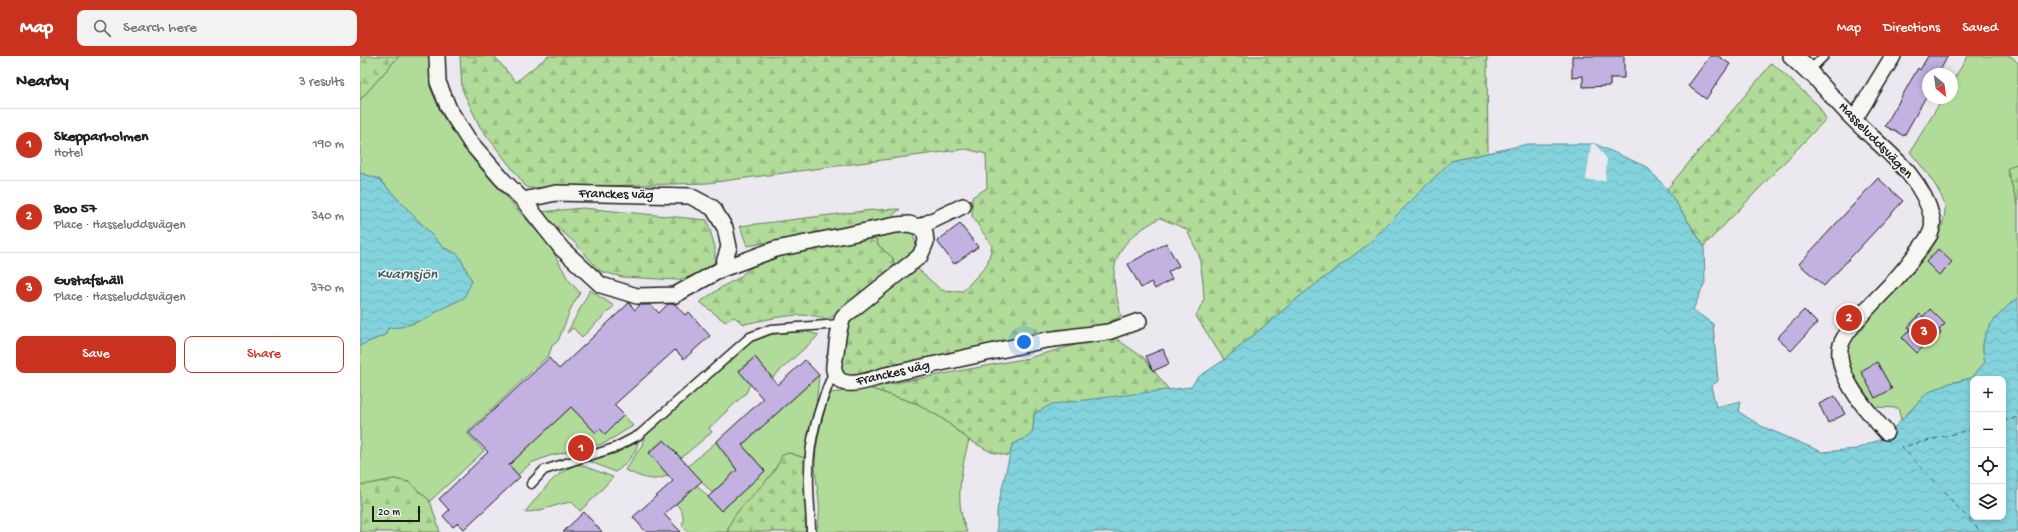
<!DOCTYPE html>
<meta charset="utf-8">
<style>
:root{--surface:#fff;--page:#f2f2f2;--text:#202124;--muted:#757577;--line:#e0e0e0;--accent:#c8321e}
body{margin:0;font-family:"Gochi Hand",sans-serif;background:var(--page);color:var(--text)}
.controls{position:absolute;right:12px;bottom:12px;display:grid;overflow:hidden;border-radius:8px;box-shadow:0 2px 6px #0003}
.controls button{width:36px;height:36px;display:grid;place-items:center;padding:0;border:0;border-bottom:1px solid var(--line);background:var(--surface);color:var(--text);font:20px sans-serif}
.compass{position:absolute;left:1562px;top:12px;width:36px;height:36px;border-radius:50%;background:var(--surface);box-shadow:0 2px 6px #0003;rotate:151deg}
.scale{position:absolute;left:12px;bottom:10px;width:48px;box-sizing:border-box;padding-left:4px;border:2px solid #1c1c1c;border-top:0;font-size:11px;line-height:14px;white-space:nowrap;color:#1c1c1c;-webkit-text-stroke:3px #f6f6f2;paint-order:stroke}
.you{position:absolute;left:664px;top:286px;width:14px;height:14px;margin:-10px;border:3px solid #fff;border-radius:50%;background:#1a73e8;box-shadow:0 0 0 6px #1a73e833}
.badge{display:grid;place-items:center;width:26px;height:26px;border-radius:50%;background:var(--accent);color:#fff;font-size:13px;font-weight:700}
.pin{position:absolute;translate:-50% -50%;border:2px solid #fff;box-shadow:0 1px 4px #0006}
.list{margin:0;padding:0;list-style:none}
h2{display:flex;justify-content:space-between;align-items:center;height:52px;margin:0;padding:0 16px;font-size:17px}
h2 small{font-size:13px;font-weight:400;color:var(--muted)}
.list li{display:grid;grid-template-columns:26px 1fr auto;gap:12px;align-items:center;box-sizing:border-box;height:72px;padding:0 16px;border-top:1px solid var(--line)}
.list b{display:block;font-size:15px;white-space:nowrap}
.list p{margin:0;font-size:13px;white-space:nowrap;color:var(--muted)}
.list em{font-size:13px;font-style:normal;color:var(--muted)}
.actions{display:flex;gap:8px;padding:12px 16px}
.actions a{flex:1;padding:9px 0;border:1px solid var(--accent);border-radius:8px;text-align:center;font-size:14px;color:var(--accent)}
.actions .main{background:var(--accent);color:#fff}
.icon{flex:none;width:22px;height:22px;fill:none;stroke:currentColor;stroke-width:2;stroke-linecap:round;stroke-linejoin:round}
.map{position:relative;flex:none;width:1658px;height:476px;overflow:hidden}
header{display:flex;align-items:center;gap:24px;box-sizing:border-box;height:56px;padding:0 20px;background:var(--accent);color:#fff}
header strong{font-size:19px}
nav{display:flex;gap:22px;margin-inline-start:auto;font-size:14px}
.search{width:280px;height:36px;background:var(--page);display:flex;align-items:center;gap:10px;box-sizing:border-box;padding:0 14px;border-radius:8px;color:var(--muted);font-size:15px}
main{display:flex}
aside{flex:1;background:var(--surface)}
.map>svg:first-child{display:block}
</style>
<header>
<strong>Map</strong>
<div class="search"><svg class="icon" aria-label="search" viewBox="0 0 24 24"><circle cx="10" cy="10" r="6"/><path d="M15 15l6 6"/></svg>Search here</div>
<nav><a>Map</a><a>Directions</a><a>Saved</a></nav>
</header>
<main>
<aside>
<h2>Nearby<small>3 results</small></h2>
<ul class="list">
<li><span class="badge">1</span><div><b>Skepparholmen</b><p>Hotel</p></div><em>190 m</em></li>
<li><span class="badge">2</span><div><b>Boo 57</b><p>Place · Hasseluddsvägen</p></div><em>340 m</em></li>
<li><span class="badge">3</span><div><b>Gustafshäll</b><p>Place · Hasseluddsvägen</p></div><em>370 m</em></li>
</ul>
<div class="actions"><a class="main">Save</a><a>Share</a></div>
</aside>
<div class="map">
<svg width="1658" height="476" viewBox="0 0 1658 476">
<defs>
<pattern id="forest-firs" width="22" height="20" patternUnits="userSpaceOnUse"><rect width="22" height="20" fill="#b0db98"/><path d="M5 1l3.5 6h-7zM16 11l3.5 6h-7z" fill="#97bb82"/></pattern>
<pattern id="water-waves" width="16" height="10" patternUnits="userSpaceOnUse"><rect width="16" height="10" fill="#83d3dd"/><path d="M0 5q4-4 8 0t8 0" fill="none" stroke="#71b5bd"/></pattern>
</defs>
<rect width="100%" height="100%" fill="#ece8ef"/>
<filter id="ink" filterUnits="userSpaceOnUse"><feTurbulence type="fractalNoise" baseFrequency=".025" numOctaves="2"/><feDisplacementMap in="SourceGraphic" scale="8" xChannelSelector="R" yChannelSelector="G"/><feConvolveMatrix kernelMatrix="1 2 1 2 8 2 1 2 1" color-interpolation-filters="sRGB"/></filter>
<g filter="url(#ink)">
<path fill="#b0db98" stroke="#667c5a" d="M39,0H70V31L83,61L115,106L190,190L208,223L220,237L212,250L198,285L192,290L189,299L107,377L124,395L70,445L49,426L34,423L3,430L0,427V291L3,288L25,279L28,272C65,270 87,250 112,225C103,211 104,198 84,192L19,123L0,117V44Z
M1608,0H1651L1658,7V107L1647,113L1658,149V243L1653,245C1634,264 1617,277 1625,306L1612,322L1590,327L1567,337L1541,364L1538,352L1515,351L1494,320L1485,299L1492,279L1576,185C1581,174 1585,163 1585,152C1584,137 1560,108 1550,96L1583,42H1592V26Z
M541,174L553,178L556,188L549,204L534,213L533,202L518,189L515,179Z
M230,234L254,250L222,281L213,272L207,277Z
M444,275L459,279L412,322L395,301L379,314L390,328L386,337L349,372L352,376L321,402L304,384L289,396L308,419C292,428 280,420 265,414L282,389L284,381L392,284L405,279Z
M459,319L456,351L445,402L429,397C420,404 417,410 411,419C397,438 374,452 367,476H328L322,470C325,461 322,454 316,448L337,429L361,455L405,415L382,389Z
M509,332L558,348L583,363L609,384C601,414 594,446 607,476H456C464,452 455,429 455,406C456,383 463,359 470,337Z
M211,351L236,377L240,373L245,378L264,359L273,370L243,388L189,400L171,407L158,419L149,409Z
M278,386C278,395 263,412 255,416L229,405L254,398Z
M356,386L377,414L352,437L328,410Z
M218,408L253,421L234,442L220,455L212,446C195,448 182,456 165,456C182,436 193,417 218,408Z"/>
<path fill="url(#forest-firs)" stroke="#667c5a" d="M0,0H39L0,44Z
M100,0H134L156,26L188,0H1127L1128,97L1091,105L1006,190L939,241L864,304L836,260L844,243L843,226L839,199L826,173L800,162C777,175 754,190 754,220C754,233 759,248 761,260L746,269L496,322L484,318L480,306L484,273L499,255L558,213L581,234L603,235L627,209L632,190L612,160V141L627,132L626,98L606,93L348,127L167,132L120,71L102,33Z
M1412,7L1458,49L1466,63L1344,190L1307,133Z
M1658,107V149L1647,113Z
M223,152L347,164L355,191V206L338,218L318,224L262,221L240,215L214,186L180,156Z
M540,153L528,164L497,171L387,190L380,170L512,154Z
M515,179L518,189L533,202L534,213L485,253L468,263C439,254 412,263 384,268L374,261L365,266L340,246L365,229L379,222L389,212L410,201Z
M751,279L784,302L809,334L674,358C673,385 672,377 652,389L650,400L631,396L609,384L583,363L558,348L509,332L668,302Z
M429,397L445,402L446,476H367C376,445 412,430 422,399Z
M34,423L49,426L70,445L80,476H0V427L3,429Z"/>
<path fill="url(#water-waves)" stroke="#5a8a90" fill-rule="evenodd" d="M1168,88H1235L1287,111L1307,133L1344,190L1345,226L1333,254L1353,268L1358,325L1351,330L1356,351L1381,345L1379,356L1401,370L1462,396L1496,393L1521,383L1526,376L1536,370L1567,337L1590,327L1612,322L1625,306C1617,277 1634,264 1653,245L1658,243V476H637V454L652,389C672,377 673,385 674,358L692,348L831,331L837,322L864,304L939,241L1006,190L1091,105ZM1613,323H1643V461H1613Z
M0,117L19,123L84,192L98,198L112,225L104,242L75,256L69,262L41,271L28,272L25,279L3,288L0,291Z"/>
<path fill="#ece8ef" d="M1231,88H1235L1247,103L1245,125L1226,124Z"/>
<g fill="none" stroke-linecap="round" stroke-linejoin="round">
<path stroke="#405c60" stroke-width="1" stroke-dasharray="5 4" stroke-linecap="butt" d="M1643,365L1658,361
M1613,373L1542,391L1621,476"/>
</g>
<path fill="#c2b1e1" stroke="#1c1c1c" d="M1212,0H1264V22H1250V30L1223,31V20L1212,21Z
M1350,0H1358L1370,8L1346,43L1328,30Z
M1568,0H1588L1578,18H1568V37L1544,80L1525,70L1558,12L1560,14Z
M1518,122L1543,145L1464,230L1439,208Z
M600,168L618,191L594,208L577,185Z
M806,187L819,210L808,216L812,223L795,233L791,226L781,232L768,208Z
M1578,193L1592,206L1579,219L1566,206Z
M269,247L275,254L280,249H291L299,257L308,248H315L325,259L329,256L350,280L324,303L315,294L254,349L264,359L245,378L240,373L236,377L211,351L149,409L160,421L104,473L98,467L93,471L83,460L89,454L79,443L128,396L109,377L189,302L199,313Z
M1570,253L1585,268L1579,274L1581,277L1570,290L1567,287L1557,297L1542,282L1551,273L1548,271L1560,258L1563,261Z
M1444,254L1457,267L1431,295L1417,282Z
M803,293L809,308L793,315L786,300Z
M395,301L418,329L445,304L459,319L382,389L405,415L361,455L348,441L377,414L356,386L403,343L379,315Z
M1517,306L1532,333L1515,342L1501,315Z
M1475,340L1485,358L1468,367L1459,348Z
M304,384L342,425L304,458L321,476H286L273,461L313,425L289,397Z
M224,456L242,476H203Z"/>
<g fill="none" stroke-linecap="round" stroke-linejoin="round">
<defs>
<path id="service" d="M1449,15L1464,0
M171,428L184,414L254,392L279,379L390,281L411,273L480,268
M451,476C451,456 448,435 449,415C449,382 461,345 474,315"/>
<path id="minor" d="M77,0L78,26L89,53L110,86L142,123L163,144L202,193L241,229L277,240L315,239L362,213L416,193L536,169L549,168L559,171L603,150
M1449,15C1464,31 1478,48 1494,64C1523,93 1562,119 1572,162C1575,176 1566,184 1559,194C1551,205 1543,215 1534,225C1521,239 1481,276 1480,293C1477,322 1508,356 1526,376
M1494,64L1533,0
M163,144L196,137L330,140L353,152L365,172L369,191L362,213
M559,171L565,177L566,186L560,200L483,261C478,274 477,285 476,298C475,303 473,309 474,314C478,338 512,323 526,319L686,284L748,276L779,265"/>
<path id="tertiary" d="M1433,0L1449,15"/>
</defs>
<use href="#service" stroke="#1c1c1c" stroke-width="11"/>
<use href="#minor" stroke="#1c1c1c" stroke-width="18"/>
<use href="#tertiary" stroke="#1c1c1c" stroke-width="22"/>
<use href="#service" stroke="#f6f6f2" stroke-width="8"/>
<use href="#minor" stroke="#f6f6f2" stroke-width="15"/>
<use href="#tertiary" stroke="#f6f6f2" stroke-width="19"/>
</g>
</g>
<g text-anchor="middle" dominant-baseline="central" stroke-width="3" stroke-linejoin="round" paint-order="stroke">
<g font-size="14" fill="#1c1c1c" stroke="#f6f6f2">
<text transform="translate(1515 85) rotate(46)">Hasseluddsvägen</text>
<text transform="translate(256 139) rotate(1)">Franckes väg</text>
<text transform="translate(533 318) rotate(-13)">Franckes väg</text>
</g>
<g font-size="15" font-style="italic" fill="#405c60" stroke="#f6f6f2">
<text x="47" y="219">Kvarnsjön</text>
</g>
</g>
</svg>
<div class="controls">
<button>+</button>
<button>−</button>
<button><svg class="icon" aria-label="locate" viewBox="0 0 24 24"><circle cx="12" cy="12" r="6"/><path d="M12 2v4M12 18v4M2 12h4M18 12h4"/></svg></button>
<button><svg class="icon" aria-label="layers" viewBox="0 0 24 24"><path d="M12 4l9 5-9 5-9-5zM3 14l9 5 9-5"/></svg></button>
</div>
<svg class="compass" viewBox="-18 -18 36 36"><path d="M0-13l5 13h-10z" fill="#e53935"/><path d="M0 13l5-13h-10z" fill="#757577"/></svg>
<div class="scale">20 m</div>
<div class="you"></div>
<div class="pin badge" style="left:221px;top:392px">1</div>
<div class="pin badge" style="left:1489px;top:262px">2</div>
<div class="pin badge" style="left:1564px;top:276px">3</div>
</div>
</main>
